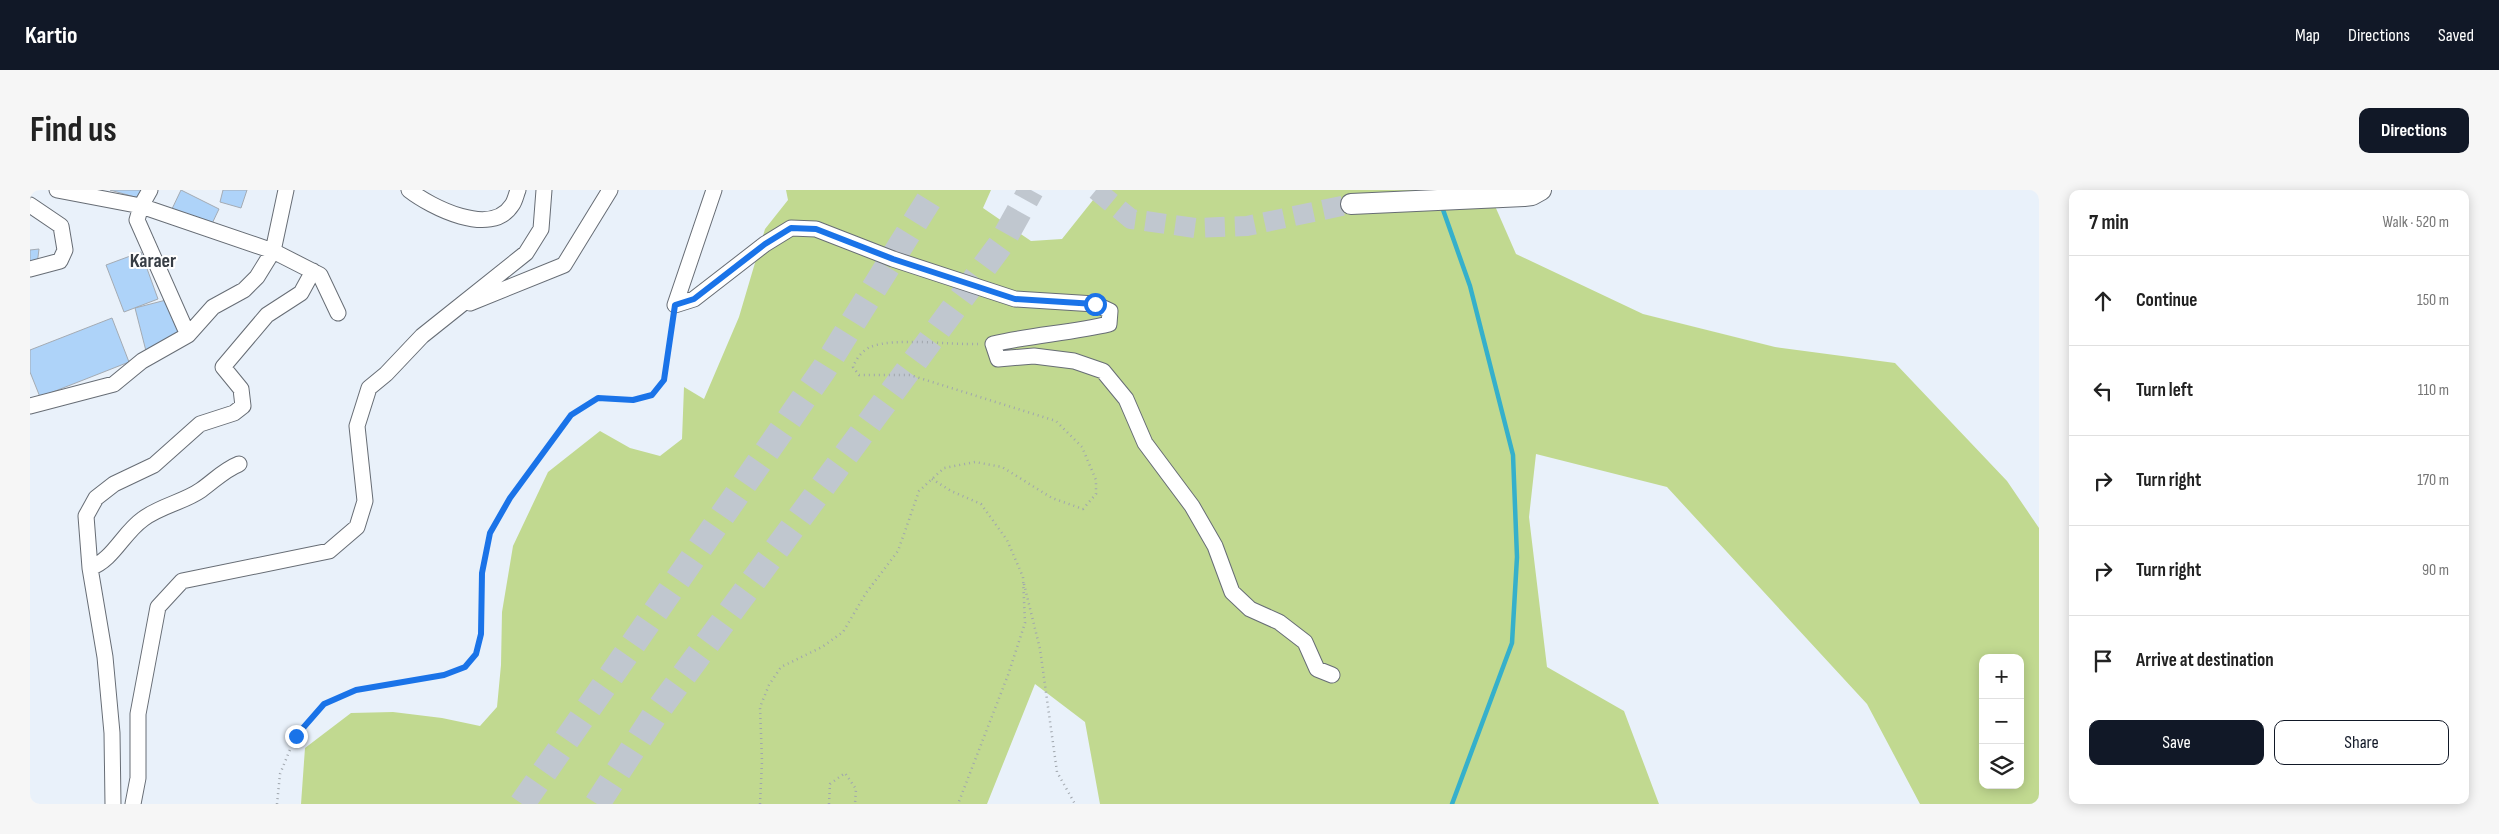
<!DOCTYPE html>
<meta charset="utf-8">
<style>
:root{--surface:#fff;--page:#f6f6f6;--text:#222;--muted:#767676;--line:#e0e0e0;--accent:#111827}
body{margin:0;font-family:"Sofia Sans Condensed",sans-serif;background:var(--page);color:var(--text)}
.controls{position:absolute;right:15px;bottom:15px;display:grid;overflow:hidden;border-radius:10px;box-shadow:0 2px 12px #0003}
.controls button{width:45px;height:45px;display:grid;place-items:center;padding:0;border:0;border-bottom:1px solid var(--line);background:var(--surface);color:var(--text);font:25px sans-serif}
.stop{position:absolute;width:15px;height:15px;margin:-11px;border:4px solid #1a73e8;border-radius:50%;background:#fff}
.stop.end{background:#1a73e8;border-color:#fff;box-shadow:0 1px 5px #0008}
.list{margin:0;padding:0;list-style:none}
h2{display:flex;justify-content:space-between;align-items:center;height:65px;margin:0;padding:0 20px;font-size:21px}
h2 small{font-size:16px;font-weight:400;color:var(--muted)}
.list li{display:grid;grid-template-columns:32px 1fr auto;gap:15px;align-items:center;box-sizing:border-box;height:90px;padding:0 20px;border-top:1px solid var(--line)}
.list b{display:block;font-size:19px;white-space:nowrap}
.list em{font-size:16px;font-style:normal;color:var(--muted)}
.actions{display:flex;gap:10px;padding:15px 20px}
.actions a{flex:1;padding:11px 0;border:1px solid var(--accent);border-radius:10px;text-align:center;font-size:18px;color:var(--accent)}
.actions .main{background:var(--accent);color:#fff}
.icon{flex:none;width:28px;height:28px;fill:none;stroke:currentColor;stroke-width:2;stroke-linecap:round;stroke-linejoin:round}
.map{position:relative;flex:none;width:2009px;height:614px;overflow:hidden;border-radius:10px}
header{display:flex;align-items:center;gap:30px;box-sizing:border-box;height:70px;padding:0 25px;background:var(--accent);color:#fff}
header strong{font-size:24px}
nav{display:flex;gap:28px;margin-inline-start:auto;font-size:18px}
.intro{display:flex;align-items:center;justify-content:space-between;box-sizing:border-box;height:120px;padding:0 30px}
h1{margin:0;font-size:35px}
.button{padding:12px 22px;border-radius:10px;background:var(--accent);color:#fff;font-size:18px;font-weight:700}
main{display:flex;gap:30px;padding:0 30px}
aside{flex:1;background:var(--surface);border-radius:10px;box-shadow:0 2px 12px #0003}
.map>svg:first-child{display:block}
</style>
<header>
<strong>Kartio</strong>
<nav><a>Map</a><a>Directions</a><a>Saved</a></nav>
</header>
<div class="intro"><h1>Find us</h1><a class="button">Directions</a></div>
<main>
<div class="map">
<svg width="2009" height="614" viewBox="0 0 2009 614">
<rect width="100%" height="100%" fill="#e9f1fa"/>
<path fill="#c1d990" fill-rule="evenodd" d="M756,0H961L953,18L1001,51L1032,49L1071,0H1458L1486,64L1613,124L1745,157L1865,173L1977,291L2009,338V614H1890L1837,514L1637,297L1506,264L1499,327L1517,477L1594,521L1629,614H1070L1055,532L1005,494L957,614H271L275,558L321,523L363,522L412,528L450,536L467,517L471,475L472,422L483,356L518,282L570,241L600,258L630,266L652,249L654,197L674,209L709,127L735,39L758,10ZM1953,468H1990V595H1953Z"/>
<g fill="none" stroke-linecap="round" stroke-linejoin="round">
<path stroke="#35b0cb" stroke-width="4.5" d="M1411,14L1440,96L1483,265L1487,367L1482,453L1422,614"/>
</g>
<path fill="#aed3f9" stroke="#a4abb3" d="M80,0H114L112,9Z
M151,0L189,19L179,40L141,21Z
M193,0H217L211,18L190,12Z
M9,59L7,75L0,77V60Z
M111,62L128,109L94,122L76,75Z
M140,109L151,153L116,161L105,118Z
M82,128L99,172L10,207L0,182V160Z"/>
<g fill="none" stroke-linecap="round" stroke-linejoin="round">
<path stroke="#c0c7cf" stroke-width="20" stroke-dasharray="20 10" stroke-linecap="butt" d="M1066,0L1101,29L1165,38L1217,36L1321,14"/>
<path stroke="#c0c7cf" stroke-width="26" stroke-dasharray="26 13" stroke-linecap="butt" d="M492,614L794,179L905,0
M567,614L626,523L971,54L1001,0"/>
<defs>
<path id="street" d="M27,0L111,16L243,61L290,85L308,123
M120,0L111,16L107,30L158,145
M379,0C401,17 461,48 482,15C485,11 486,5 488,0
M0,15L31,36L35,60L30,71L0,79
M440,113L534,75L580,0
M645,115L664,109L735,54L761,38L786,39L863,69L985,109L1065,114L1080,121L1079,134C1041,143 1001,145 963,154L968,169L1004,166L1044,171L1073,181L1096,209L1115,253L1162,316L1185,356L1202,402L1220,419L1249,432L1275,452L1287,479L1302,485
M645,115L684,0
M0,216L84,194L112,171L158,145L183,117L214,100L227,87L243,61L256,0
M60,378C83,370 93,343 113,329C130,316 154,312 171,300C185,290 194,280 209,274
M83,614L82,543L75,467L60,378L56,326L66,308L84,294L124,275L170,234L204,223L213,216L211,199L193,177L237,125L271,103L283,81
M103,614L108,588V524L128,417L152,391L299,361L327,337L335,311L327,236L339,198L356,184L392,146L496,63L511,39L514,0"/>
<path id="secondary" d="M1492,0L1494,6L1502,5L1511,0
M1321,14L1494,6"/>
</defs>
<use href="#street" stroke="#676d75" stroke-width="17"/>
<use href="#secondary" stroke="#676d75" stroke-width="22"/>
<path stroke="#a0a6ad" stroke-width="2.5" stroke-dasharray="1 4" stroke-linecap="butt" d="M902,289L921,301L951,314L977,350L993,387L995,433L978,485L928,614
M994,394L1010,459L1027,582L1045,614
M247,614L250,584L266,545L294,514L326,500L414,485L435,477L447,464L451,444L453,383L460,343L480,308L541,225L568,208L603,210L622,205L634,190L643,129
M730,614L732,571L730,517L739,495L751,477L792,457L813,442L836,403L868,361L889,301L902,289L914,278L945,272L972,277L1022,308L1053,319L1066,304V290L1052,257L1026,231L880,185H829L823,177C826,169 832,161 840,157C865,147 920,155 949,154
M799,614L800,594L815,583L826,599L825,614"/>
<use href="#street" stroke="#fff" stroke-width="15"/>
<use href="#secondary" stroke="#fff" stroke-width="20"/>
</g>
<g fill="none" stroke-linecap="round" stroke-linejoin="round">
<path stroke="#1a73e8" stroke-width="6" d="M266,546L294,514L326,500L414,485L435,477L446,464L451,444L452,383L460,343L480,308L541,225L568,208L603,210L622,205L634,190L645,115L664,109L735,54L761,38L786,39L863,69L985,109L1065,114"/>
</g>
<g text-anchor="middle" dominant-baseline="central" stroke-width="4" stroke-linejoin="round" paint-order="stroke">
<g font-size="20" font-weight="bold" fill="#373d44" stroke="#fff">
<text x="123" y="71">Karaer</text>
</g>
</g>
</svg>
<div class="controls">
<button>+</button>
<button>−</button>
<button><svg class="icon" aria-label="layers" viewBox="0 0 24 24"><path d="M12 4l9 5-9 5-9-5zM3 14l9 5 9-5"/></svg></button>
</div>
<div class="stop" style="left:1065px;top:114px"></div>
<div class="stop end" style="left:266px;top:546px"></div>
</div>
<aside>
<h2>7 min<small>Walk · 520 m</small></h2>
<ul class="list">
<li><svg class="icon" aria-label="ahead" viewBox="0 0 24 24"><path d="M12 20V5M6 11l6-6 6 6"/></svg><div><b>Continue</b></div><em>150 m</em></li>
<li><svg class="icon" aria-label="left" viewBox="0 0 24 24"><path d="M17 20v-9H6M10 6l-5 5 5 5"/></svg><div><b>Turn left</b></div><em>110 m</em></li>
<li><svg class="icon" aria-label="right" viewBox="0 0 24 24"><path d="M7 20v-9h11M14 6l5 5-5 5"/></svg><div><b>Turn right</b></div><em>170 m</em></li>
<li><svg class="icon" aria-label="right" viewBox="0 0 24 24"><path d="M7 20v-9h11M14 6l5 5-5 5"/></svg><div><b>Turn right</b></div><em>90 m</em></li>
<li><svg class="icon" aria-label="arrive" viewBox="0 0 24 24"><path d="M6 21V4h12l-3 4 3 4H6"/></svg><div><b>Arrive at destination</b></div></li>
</ul>
<div class="actions"><a class="main">Save</a><a>Share</a></div>
</aside>
</main>
